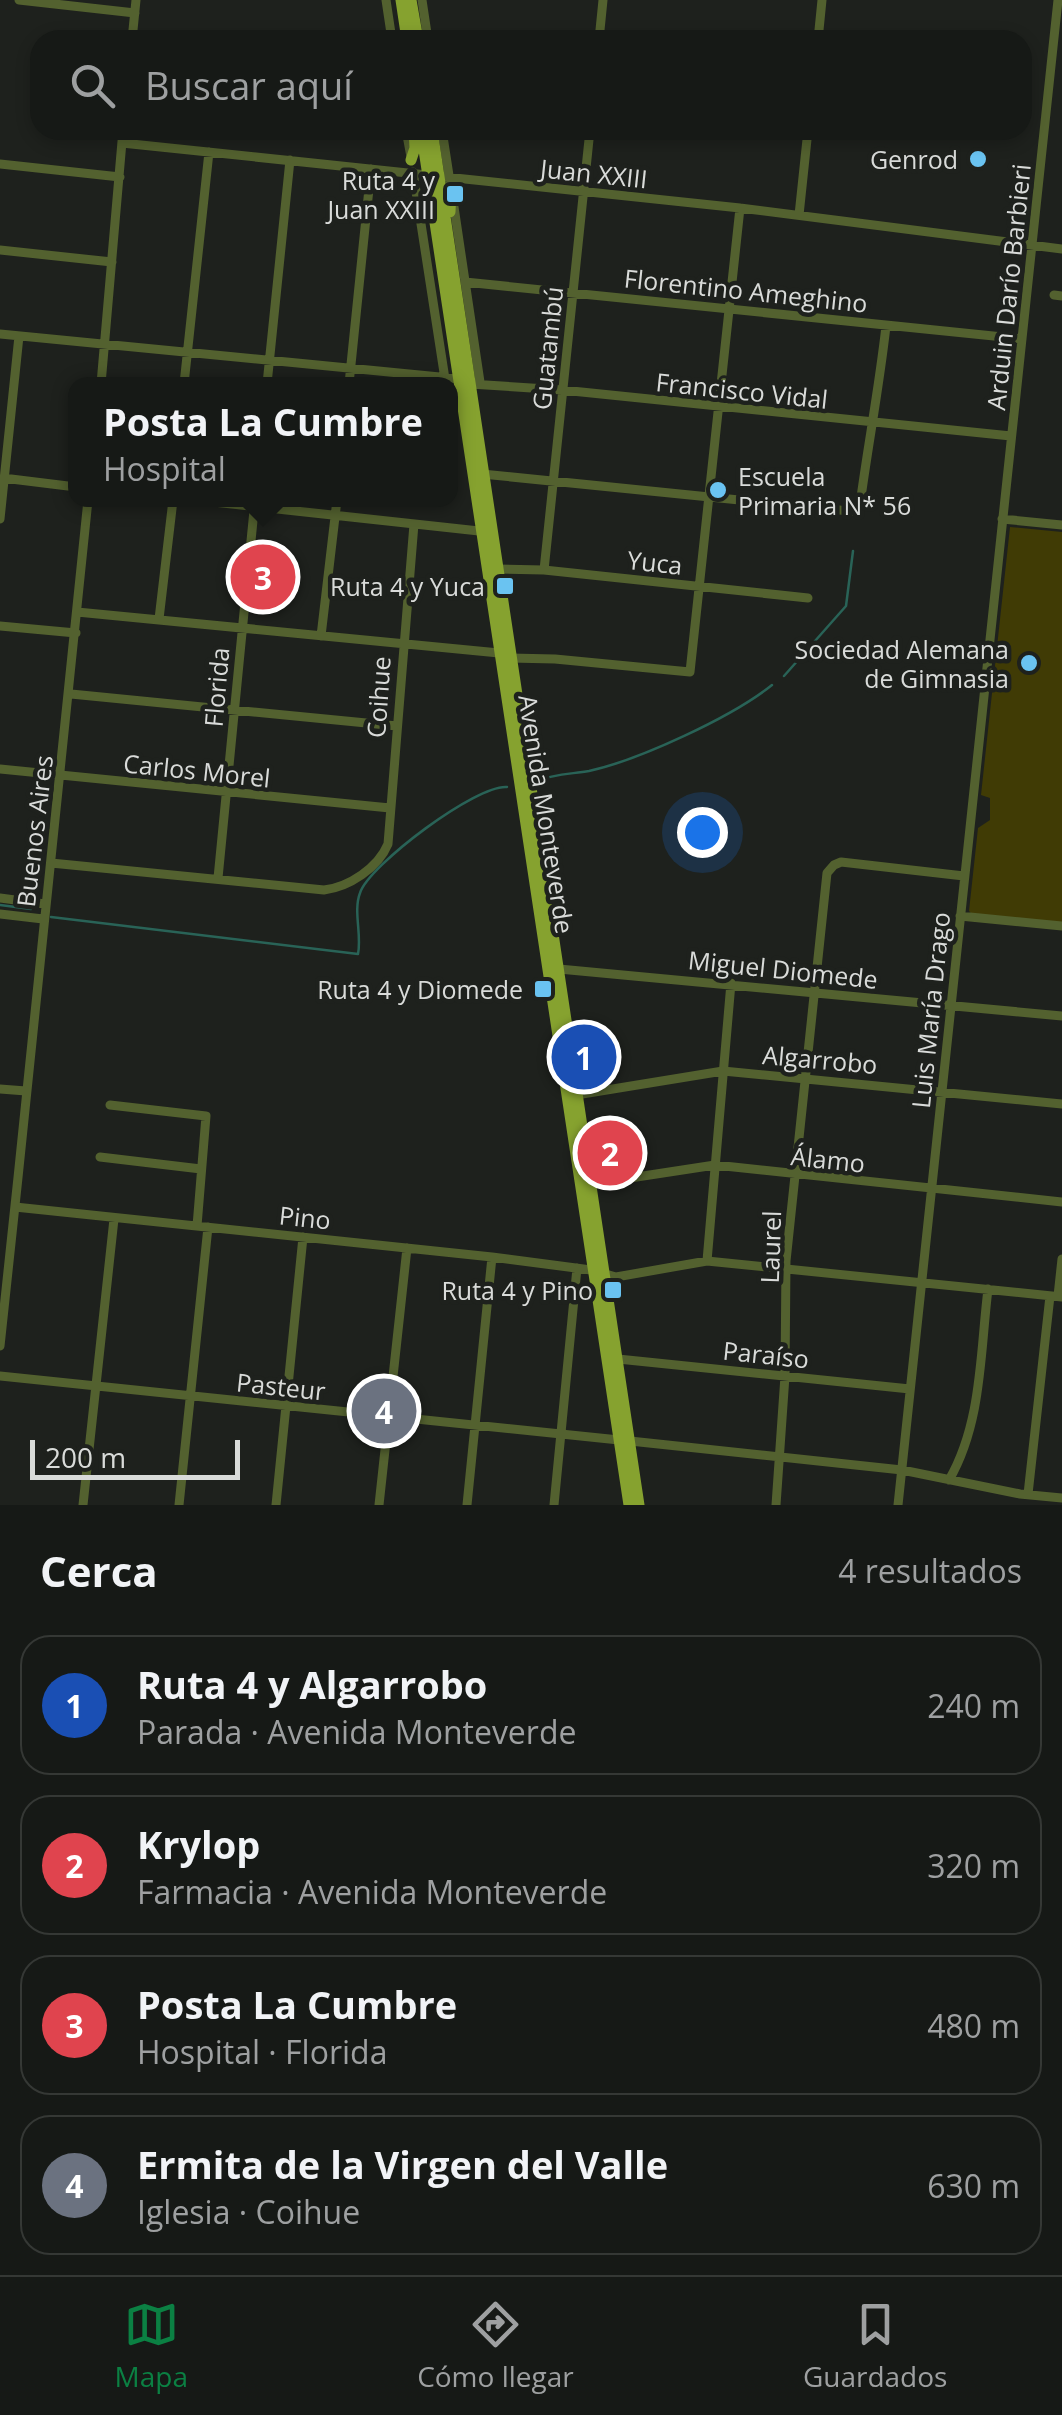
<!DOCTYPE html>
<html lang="es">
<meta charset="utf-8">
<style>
:root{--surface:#161916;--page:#232623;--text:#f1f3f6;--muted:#9ea0a1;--line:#353835;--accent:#0b8043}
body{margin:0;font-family:"Open Sans",sans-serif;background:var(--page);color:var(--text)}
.scale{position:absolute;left:30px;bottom:25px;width:210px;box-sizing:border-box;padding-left:10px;border:5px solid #d9dbd9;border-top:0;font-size:28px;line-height:35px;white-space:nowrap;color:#d9dbd9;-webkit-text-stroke:8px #1e211d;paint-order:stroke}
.you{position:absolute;left:702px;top:832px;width:35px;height:35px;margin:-25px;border:8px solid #fff;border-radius:50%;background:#1a73e8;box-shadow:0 0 0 15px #1a73e833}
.badge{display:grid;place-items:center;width:65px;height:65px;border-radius:50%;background:var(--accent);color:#fff;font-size:32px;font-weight:700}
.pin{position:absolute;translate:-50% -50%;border:5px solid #fff;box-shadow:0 2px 10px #0006}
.popup{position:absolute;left:68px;top:377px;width:390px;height:130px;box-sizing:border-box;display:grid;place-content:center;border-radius:20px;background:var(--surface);filter:drop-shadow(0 2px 8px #0005);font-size:32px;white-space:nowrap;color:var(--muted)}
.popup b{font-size:38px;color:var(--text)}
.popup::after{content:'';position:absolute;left:50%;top:100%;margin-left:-20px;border:20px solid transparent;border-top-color:var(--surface)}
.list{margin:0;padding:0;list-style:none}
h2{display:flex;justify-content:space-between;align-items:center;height:130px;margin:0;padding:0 40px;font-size:42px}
h2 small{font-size:32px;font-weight:400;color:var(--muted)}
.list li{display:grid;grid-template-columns:65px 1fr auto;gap:30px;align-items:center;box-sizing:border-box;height:140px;margin:0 20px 20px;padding:0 20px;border:2px solid var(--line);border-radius:30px}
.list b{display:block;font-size:38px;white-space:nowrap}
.list p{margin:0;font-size:32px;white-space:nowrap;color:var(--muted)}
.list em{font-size:32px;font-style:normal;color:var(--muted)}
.icon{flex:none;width:55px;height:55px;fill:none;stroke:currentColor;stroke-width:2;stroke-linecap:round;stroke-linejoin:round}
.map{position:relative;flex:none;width:1062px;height:1505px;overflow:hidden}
.search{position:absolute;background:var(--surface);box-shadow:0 5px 15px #0003;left:30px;right:30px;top:30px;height:110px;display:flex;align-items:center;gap:25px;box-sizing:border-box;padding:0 35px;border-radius:30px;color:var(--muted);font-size:38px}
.sheet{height:770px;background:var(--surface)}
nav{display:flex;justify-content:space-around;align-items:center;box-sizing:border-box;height:140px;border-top:2px solid var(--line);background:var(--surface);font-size:28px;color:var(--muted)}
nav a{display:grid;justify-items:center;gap:5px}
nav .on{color:var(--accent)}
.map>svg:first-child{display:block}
</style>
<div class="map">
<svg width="1062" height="1505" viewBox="0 0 1062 1505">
<rect width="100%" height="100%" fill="#1e211d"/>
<path fill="#403b05" d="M1010,527L1062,532V923L972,914L969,911L978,828L990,820V798L981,795Z"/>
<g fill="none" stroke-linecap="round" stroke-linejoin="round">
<path stroke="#296357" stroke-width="2.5" d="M784,676L846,606L853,551
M536,781C554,774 571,774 589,771C639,760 732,717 772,685
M0,905L31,909
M51,917L358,954C362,935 353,911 360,893C369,865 477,784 507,787"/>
<path stroke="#53612f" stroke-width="9" d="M19,0L135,13
M386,0L392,40
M422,0L428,40
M132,40L136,0
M599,40L603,0
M818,40L822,0
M406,130L411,157
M442,130L450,182
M122,143L740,208L1062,249
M0,164L120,177
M413,172L445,379
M454,207L480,382
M799,215L808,130
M0,250L112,262
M465,282L1022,339
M1054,295L1062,296
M0,334L460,379
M101,384L123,130
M184,384L209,152
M267,384L290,160
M349,384L371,169
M470,384L562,390L1011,436
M482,474L859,512C867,450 879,389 886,326
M3,478L76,487
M195,500L479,531
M0,519L19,336
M1002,519L1062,525
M497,569L544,570L808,598
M544,570L590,130
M77,612L499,653
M159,619L173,500
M0,626L76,633
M321,636L337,500
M510,658L555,659L690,672L740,208
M71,694L397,726
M0,769L390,808
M51,863L324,890C349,887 378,868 388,844L414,524
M218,878L255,500
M0,898L45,904
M0,914L43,919
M960,916L1062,926
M559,969L1062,1016
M0,1089L26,1091
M576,1095L723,1071L1062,1104
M110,1105L206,1116L197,1226
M100,1157L201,1169
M591,1184L715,1165L1062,1202
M15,1207L492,1257L591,1270L616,1277L707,1261L1062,1297
M707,1261L731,983
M1058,1296L1062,1259
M0,1346C30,1064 61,782 88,500
M618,1359L910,1389
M0,1376L619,1440
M630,1441L902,1470L1020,1494L1062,1498
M949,1480C982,1423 980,1354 988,1289
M1028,1494L1050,1296
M83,1505L114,1219
M179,1505L208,1227
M276,1505L303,1237
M379,1505L407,1248
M467,1505L492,1257
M554,1505L577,1268
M776,1505L785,1376L786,1261L827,873L834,865L841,862L964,876
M898,1505L1058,0"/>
<path stroke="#86a22f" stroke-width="11" d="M401,0L407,40
M411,0L418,40
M421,130L629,1505
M432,130L639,1505
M411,160L415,148L414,130
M450,212L451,189"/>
</g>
<g fill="#6ac3f1" stroke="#1e211d" stroke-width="4">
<circle cx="978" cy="159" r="10"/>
<rect x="445" y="184" width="20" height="20" rx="5"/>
<circle cx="718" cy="490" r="10"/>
<rect x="495" y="576" width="20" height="20" rx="5"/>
<circle cx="1029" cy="663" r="10"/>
<rect x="533" y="979" width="20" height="20" rx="5"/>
<rect x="603" y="1280" width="20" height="20" rx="5"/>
</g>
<g text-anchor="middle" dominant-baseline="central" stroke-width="9" stroke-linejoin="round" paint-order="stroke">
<g font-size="25" fill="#d9dbd9" stroke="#1e211d" text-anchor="end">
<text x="958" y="159">Genrod</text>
<text x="435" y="180">Ruta 4 y<tspan x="435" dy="29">Juan XXIII</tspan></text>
<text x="738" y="476" text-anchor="start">Escuela<tspan x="738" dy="29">Primaria N* 56</tspan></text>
<text x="485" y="586">Ruta 4 y Yuca</text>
<text x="1009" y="649">Sociedad Alemana<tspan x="1009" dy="29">de Gimnasia</tspan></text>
<text x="523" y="989">Ruta 4 y Diomede</text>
<text x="593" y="1290">Ruta 4 y Pino</text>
</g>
<g font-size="25" fill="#d9dbd9" stroke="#1e211d">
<text transform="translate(594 173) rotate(6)">Juan XXIII</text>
<text transform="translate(1008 287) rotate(-84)">Arduin Darío Barbieri</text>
<text transform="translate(746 290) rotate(6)">Florentino Ameghino</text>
<text transform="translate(547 348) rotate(-84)">Guatambú</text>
<text transform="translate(742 390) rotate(6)">Francisco Vidal</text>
<text transform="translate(655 562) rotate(6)">Yuca</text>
<text transform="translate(216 687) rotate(-85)">Florida</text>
<text transform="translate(378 697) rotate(-86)">Coihue</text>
<text transform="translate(197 770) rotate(6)">Carlos Morel</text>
<text transform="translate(547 814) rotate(81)">Avenida Monteverde</text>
<text transform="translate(34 831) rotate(-83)">Buenos Aires</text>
<text transform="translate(783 969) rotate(6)">Miguel Diomede</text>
<text transform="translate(930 1010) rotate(-84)">Luis María Drago</text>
<text transform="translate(820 1059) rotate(5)">Algarrobo</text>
<text transform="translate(828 1159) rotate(6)">Álamo</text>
<text transform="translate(305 1217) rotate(6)">Pino</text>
<text transform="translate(770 1247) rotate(-88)">Laurel</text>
<text transform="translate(766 1354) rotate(6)">Paraíso</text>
<text transform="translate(281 1386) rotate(6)">Pasteur</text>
</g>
</g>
</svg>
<div class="scale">200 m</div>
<div class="you"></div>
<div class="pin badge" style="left:584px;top:1057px;background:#1a4fb4">1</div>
<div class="pin badge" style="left:610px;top:1153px;background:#e0444e">2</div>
<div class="pin badge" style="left:263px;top:577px;background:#e0444e">3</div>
<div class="popup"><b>Posta La Cumbre</b>Hospital</div>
<div class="pin badge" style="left:384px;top:1411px;background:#6b7280">4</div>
<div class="search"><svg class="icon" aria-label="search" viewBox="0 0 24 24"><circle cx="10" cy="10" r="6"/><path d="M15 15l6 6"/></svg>Buscar aquí</div>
</div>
<section class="sheet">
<h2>Cerca<small>4 resultados</small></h2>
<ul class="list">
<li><span class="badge" style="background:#1a4fb4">1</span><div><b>Ruta 4 y Algarrobo</b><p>Parada · Avenida Monteverde</p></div><em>240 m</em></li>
<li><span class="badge" style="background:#e0444e">2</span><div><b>Krylop</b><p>Farmacia · Avenida Monteverde</p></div><em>320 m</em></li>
<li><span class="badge" style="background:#e0444e">3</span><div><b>Posta La Cumbre</b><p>Hospital · Florida</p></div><em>480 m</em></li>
<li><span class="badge" style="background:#6b7280">4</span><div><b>Ermita de la Virgen del Valle</b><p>Iglesia · Coihue</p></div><em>630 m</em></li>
</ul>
</section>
<nav>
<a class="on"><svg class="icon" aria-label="map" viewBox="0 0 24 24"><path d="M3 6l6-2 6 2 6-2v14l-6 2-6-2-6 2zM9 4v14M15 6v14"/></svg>Mapa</a>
<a><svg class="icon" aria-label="directions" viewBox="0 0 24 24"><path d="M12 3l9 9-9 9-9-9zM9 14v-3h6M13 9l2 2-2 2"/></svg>Cómo llegar</a>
<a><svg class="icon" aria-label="saved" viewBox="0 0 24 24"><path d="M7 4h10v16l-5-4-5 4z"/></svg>Guardados</a>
</nav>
